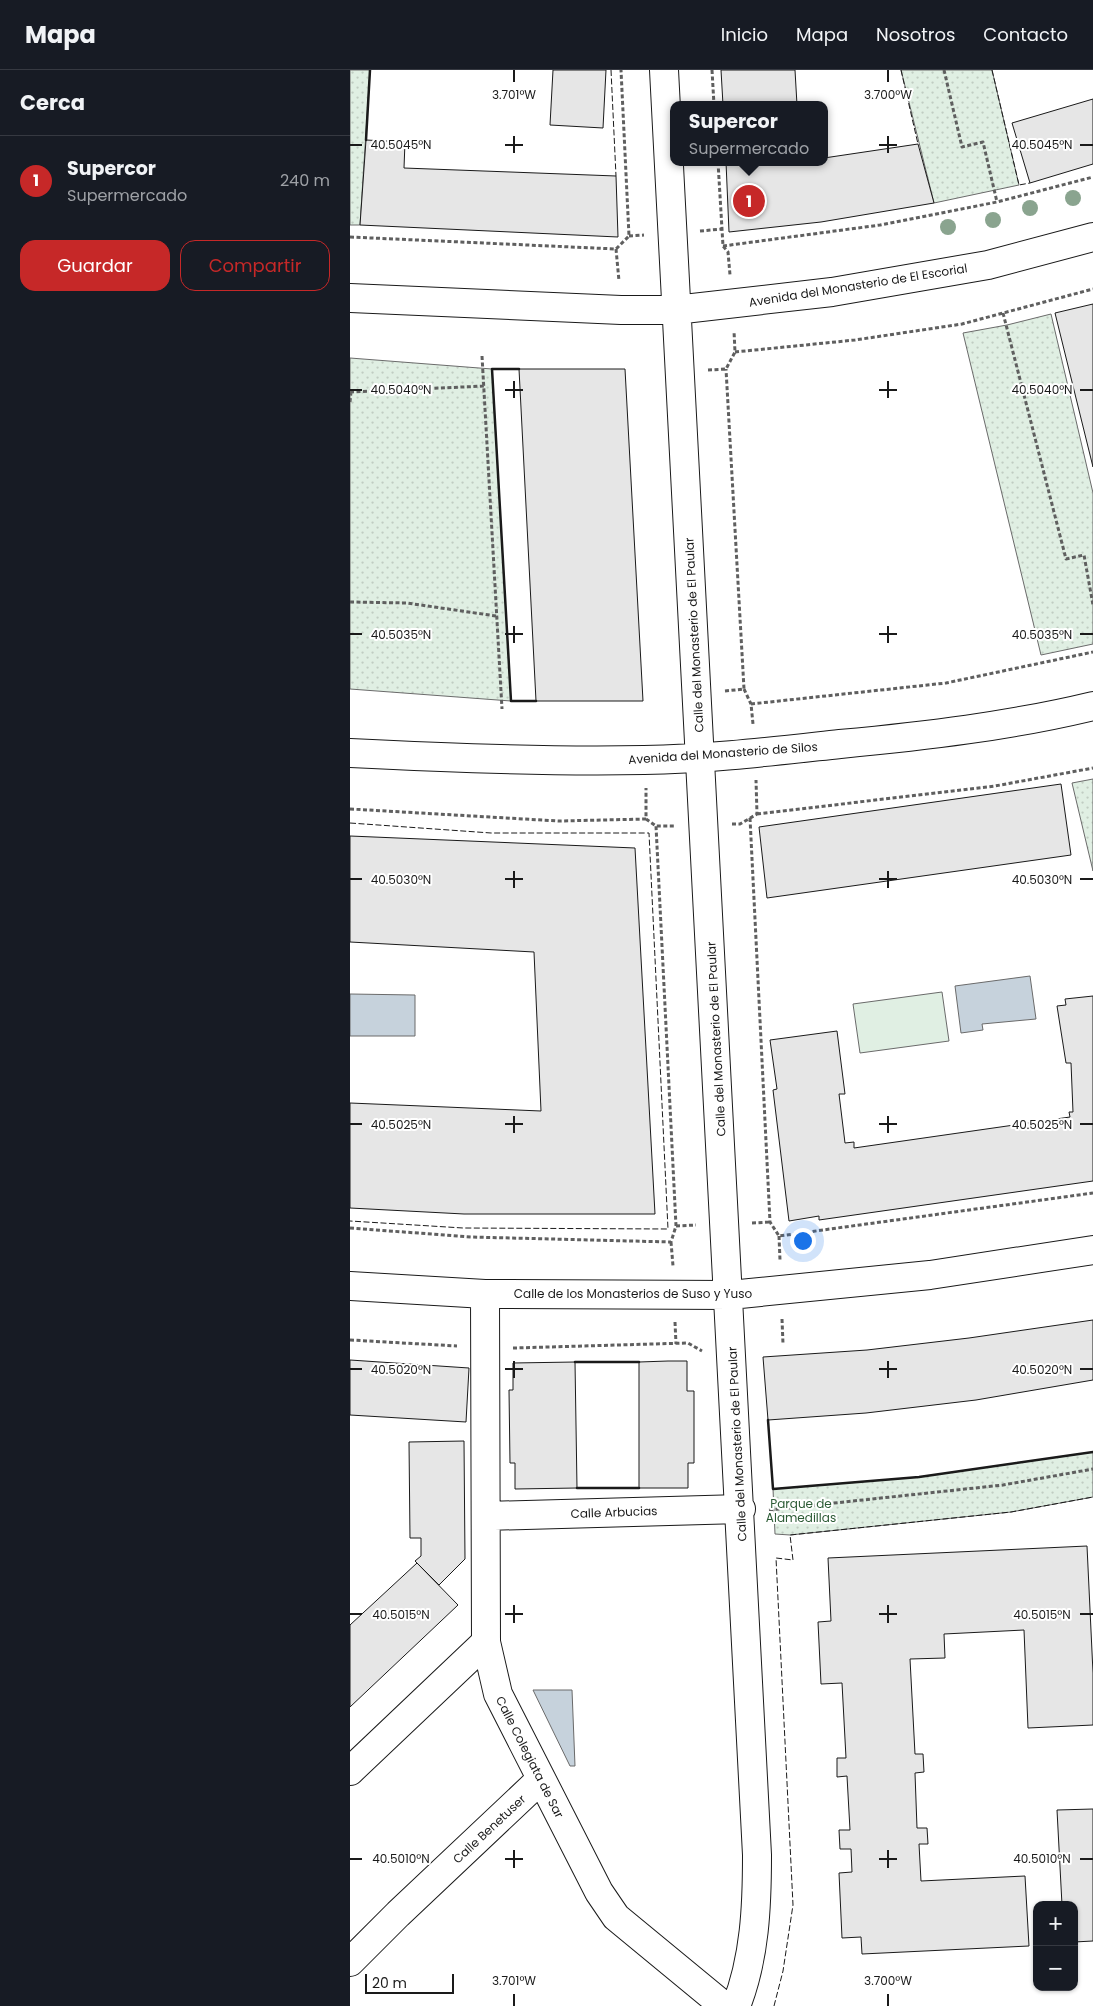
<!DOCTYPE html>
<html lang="es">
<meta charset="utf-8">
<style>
:root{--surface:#171b24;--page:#242831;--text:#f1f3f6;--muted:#9ea1a6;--line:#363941;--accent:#c62828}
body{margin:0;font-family:Poppins,sans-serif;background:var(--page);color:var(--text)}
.controls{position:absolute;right:15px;bottom:15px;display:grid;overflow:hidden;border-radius:10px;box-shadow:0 1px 4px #0004}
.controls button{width:45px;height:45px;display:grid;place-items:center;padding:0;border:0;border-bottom:1px solid var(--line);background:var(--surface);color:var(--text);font:25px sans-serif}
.scale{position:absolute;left:15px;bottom:12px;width:89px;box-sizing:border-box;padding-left:5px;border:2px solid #1a1a1a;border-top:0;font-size:14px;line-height:18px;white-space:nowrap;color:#1a1a1a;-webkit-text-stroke:4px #fff;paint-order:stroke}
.you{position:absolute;left:452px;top:1170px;width:18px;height:18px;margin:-12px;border:4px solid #fff;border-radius:50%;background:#1a73e8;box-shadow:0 0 0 8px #1a73e833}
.badge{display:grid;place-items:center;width:32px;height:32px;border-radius:50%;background:var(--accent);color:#fff;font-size:16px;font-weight:700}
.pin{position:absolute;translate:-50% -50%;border:2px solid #fff;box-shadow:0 1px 5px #0006}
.popup{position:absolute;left:320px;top:31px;width:158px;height:65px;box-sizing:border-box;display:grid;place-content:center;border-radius:10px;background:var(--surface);filter:drop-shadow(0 1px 4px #0005);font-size:16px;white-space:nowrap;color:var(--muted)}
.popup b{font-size:19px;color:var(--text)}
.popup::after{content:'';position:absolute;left:50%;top:100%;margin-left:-10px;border:10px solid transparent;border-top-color:var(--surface)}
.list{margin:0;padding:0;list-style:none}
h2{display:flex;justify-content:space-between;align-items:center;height:65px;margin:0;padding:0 20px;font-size:21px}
h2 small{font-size:16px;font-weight:400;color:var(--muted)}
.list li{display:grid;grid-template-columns:32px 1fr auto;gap:15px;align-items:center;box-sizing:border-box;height:90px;padding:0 20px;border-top:1px solid var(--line)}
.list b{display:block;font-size:19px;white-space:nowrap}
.list p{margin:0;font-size:16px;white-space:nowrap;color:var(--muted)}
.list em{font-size:16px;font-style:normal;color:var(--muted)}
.actions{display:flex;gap:10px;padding:15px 20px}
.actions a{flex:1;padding:11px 0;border:1px solid var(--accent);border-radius:15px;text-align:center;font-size:18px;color:var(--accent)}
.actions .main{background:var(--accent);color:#fff}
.map{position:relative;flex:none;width:743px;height:1936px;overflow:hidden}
header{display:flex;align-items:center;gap:30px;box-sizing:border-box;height:70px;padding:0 25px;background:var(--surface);border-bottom:1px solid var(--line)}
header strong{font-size:24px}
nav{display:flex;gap:28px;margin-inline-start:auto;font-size:18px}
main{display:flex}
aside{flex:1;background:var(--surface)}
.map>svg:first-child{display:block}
</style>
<header>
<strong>Mapa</strong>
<nav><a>Inicio</a><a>Mapa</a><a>Nosotros</a><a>Contacto</a></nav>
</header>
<main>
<aside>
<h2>Cerca<small></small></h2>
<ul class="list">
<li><span class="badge">1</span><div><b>Supercor</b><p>Supermercado</p></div><em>240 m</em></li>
</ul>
<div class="actions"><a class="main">Guardar</a><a>Compartir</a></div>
</aside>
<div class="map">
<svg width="743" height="1936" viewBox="0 0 743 1936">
<defs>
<pattern id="green-dots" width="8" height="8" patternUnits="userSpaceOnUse" patternTransform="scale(1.25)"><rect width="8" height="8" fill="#e0efe3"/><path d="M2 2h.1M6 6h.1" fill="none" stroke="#c0ccc2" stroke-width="1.8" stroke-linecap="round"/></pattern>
</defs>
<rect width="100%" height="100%" fill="#fff"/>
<path fill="url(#green-dots)" stroke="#6a6a6a" d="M0,0H20L10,155H0Z
M551,0H642L669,115L584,133Z
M701,244L743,423V574L691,585L613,263L657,255Z
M0,288L142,299L161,631L0,619Z
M743,709V801L722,713Z
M743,1382V1427L661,1442L440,1465L425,1464L423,1419L569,1407Z"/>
<path fill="#e0efe3" stroke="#6a6a6a" d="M592,922L599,971L510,983L503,934Z"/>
<path fill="#c6d2dc" stroke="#6a6a6a" d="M680,906L686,949L632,954L633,960L611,963L605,916Z
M0,924L65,925V966H0Z
M183,1620H222L225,1696H220Z"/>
<path fill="#e6e6e6" stroke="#1a1a1a" d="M203,0H256L253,58L200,55Z
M371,0H445L447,35H373Z
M743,29V94L680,113L662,53Z
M16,70L55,72L54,98L266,106L268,167L10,155Z
M568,74L584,133L471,152L379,162L376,92H474V88Z
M743,234V397L705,243Z
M169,299H275L293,631H186Z
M711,714L721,785L417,828L409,757Z
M0,766L285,778L305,1144H114L0,1138V1033L191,1041L184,882L0,872Z
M743,926V1111L469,1150V1146L439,1151L423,1020L427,1019L420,970L487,961L495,1024H489L495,1073L504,1072V1078L720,1047L719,1042H723L721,993H716L707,936L716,935L715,929Z
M743,1250V1310L626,1330L516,1343L418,1350L413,1287L517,1280L619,1268Z
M0,1290L119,1298L116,1352L0,1345Z
M318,1291H337V1321H344V1393H338V1418H289V1292Z
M225,1292L227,1418L165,1419V1393H160L159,1320H163V1293Z
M114,1371L115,1489L89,1515L65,1491L71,1486V1468H60L59,1372Z
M737,1476L743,1603V1655L678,1658L674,1560L594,1564L595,1588L560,1589L565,1684H573L574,1702L565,1703L567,1758H577L578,1774H569L571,1811L675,1806L679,1876L512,1884L511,1867L492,1868L489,1803L502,1802L501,1779H490L489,1760H500L497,1706L487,1707V1688H496L492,1613L471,1614L468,1552L481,1551L478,1488Z
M67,1493L108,1535L0,1637V1555Z
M743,1739V1871L724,1872V1835H712L707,1740Z"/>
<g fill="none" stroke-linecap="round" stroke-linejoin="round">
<defs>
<path id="minor" d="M314,0L407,1785C407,1836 405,1888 386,1936
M0,228L271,240H325L482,222L638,195L743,167
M0,683C98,688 196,692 294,690C359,689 425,681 490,674C575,666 660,656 743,636
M0,1216L135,1224L380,1225L580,1205L743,1180
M135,1224L136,1572L148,1624L249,1822L266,1847L374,1936
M137,1446L391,1439
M0,1701L136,1572
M0,1892L48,1844L191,1709"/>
</defs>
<use href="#minor" stroke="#1a1a1a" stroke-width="30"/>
<path stroke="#5f5f5f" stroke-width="3" stroke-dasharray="4 2.5" stroke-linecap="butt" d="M362,0L364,35
M594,0L612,77L633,72L647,132
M368,92L373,176L378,182L380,205
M350,161L372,159
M279,166L294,165
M0,167L266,179L279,166L271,0
M373,176L530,155L647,132L743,107
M266,179L269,211
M653,243L716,489L734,485L743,535
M385,282L505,270L612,254L743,219
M132,286L152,639
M358,300L376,299L385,282L384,261
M0,322L135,316
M0,332L1,322
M0,532L57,533L146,546
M394,619L401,634L403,654
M375,621L394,619L376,299
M401,634L596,613L743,582
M0,739L209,751L296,749V718
M407,744L645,716L743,698
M400,748L420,1152L429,1166L743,1123
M296,749L306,756H326
M382,754H390L407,744L406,710
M402,1153L420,1152
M326,1156L346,1155
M0,1158L121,1167L321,1172L326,1156L306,756
M429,1166L430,1190
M321,1172L323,1196
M432,1249L433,1274
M325,1252L326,1274
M0,1270L107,1276
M163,1278L338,1273L352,1281
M419,1440L653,1415L743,1399"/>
<use href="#minor" stroke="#fff" stroke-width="28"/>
<path stroke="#1a1a1a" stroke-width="1" stroke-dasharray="6 2.5" stroke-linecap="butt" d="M261,0L266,106
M551,0L568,74
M642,0L669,115L680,113
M0,753L141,763H299L318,1159L113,1158L0,1151
M424,1936L433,1901L443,1835L426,1488L443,1490L440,1465L661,1442L743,1427"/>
<path stroke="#1a1a1a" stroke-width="2.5" d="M16,70L20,0
M169,299H142L161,631H186
M225,1292H289
M418,1350L423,1419L569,1407L743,1382
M227,1418H289"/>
</g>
<g fill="#8aa48f">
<circle cx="723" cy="128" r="8"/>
<circle cx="680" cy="138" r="8"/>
<circle cx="643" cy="150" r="8"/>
<circle cx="598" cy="157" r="8"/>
</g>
<path fill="none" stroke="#1a1a1a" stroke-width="2" d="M164,0V12M538,0V12M164,66V83M538,66V83M0,75H12M155,75H173M529,75H547M730,75H743M164,311V328M538,311V328M0,320H12M155,320H173M529,320H547M730,320H743M164,556V573M538,556V573M0,564H12M155,564H173M529,564H547M730,564H743M164,801V818M538,801V818M0,809H12M155,809H173M529,809H547M730,809H743M164,1046V1063M538,1046V1063M0,1054H12M155,1054H173M529,1054H547M730,1054H743M164,1291V1308M538,1291V1308M0,1299H12M155,1299H173M529,1299H547M730,1299H743M164,1535V1553M538,1535V1553M0,1544H12M155,1544H173M529,1544H547M730,1544H743M164,1780V1798M538,1780V1798M0,1789H12M155,1789H173M529,1789H547M730,1789H743M164,1924V1936M538,1924V1936"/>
<g text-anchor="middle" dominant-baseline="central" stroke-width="4" stroke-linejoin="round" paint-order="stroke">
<g font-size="12" fill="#1a1a1a" stroke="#fff">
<text transform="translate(508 215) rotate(-9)">Avenida del Monasterio de El Escorial</text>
<text transform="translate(344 565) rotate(-93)">Calle del Monasterio de El Paular</text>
<text transform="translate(373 683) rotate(-4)">Avenida del Monasterio de Silos</text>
<text transform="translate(366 969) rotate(-93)">Calle del Monasterio de El Paular</text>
<text x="283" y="1223">Calle de los Monasterios de Suso y Yuso</text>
<text transform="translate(387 1374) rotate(-93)">Calle del Monasterio de El Paular</text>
<text transform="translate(264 1442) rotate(-2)">Calle Arbucias</text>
<text transform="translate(180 1687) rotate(63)">Calle Colegiata de Sar</text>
<text transform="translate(139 1759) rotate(-43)">Calle Benetuser</text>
</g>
<g font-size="12" fill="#2b5a34" stroke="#fff">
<text x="451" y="1433">Parque de<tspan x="451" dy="14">Alamedillas</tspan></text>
</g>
</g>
<g font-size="12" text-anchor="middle" fill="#1a1a1a" stroke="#fff" stroke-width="4" stroke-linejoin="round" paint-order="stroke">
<text x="164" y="29">3.701°W</text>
<text x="538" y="29">3.700°W</text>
<text x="51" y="79">40.5045°N</text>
<text x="692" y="79">40.5045°N</text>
<text x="51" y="324">40.5040°N</text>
<text x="692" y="324">40.5040°N</text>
<text x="51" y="569">40.5035°N</text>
<text x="692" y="569">40.5035°N</text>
<text x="51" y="814">40.5030°N</text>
<text x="692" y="814">40.5030°N</text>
<text x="51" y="1059">40.5025°N</text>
<text x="692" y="1059">40.5025°N</text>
<text x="51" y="1304">40.5020°N</text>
<text x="692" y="1304">40.5020°N</text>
<text x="51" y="1549">40.5015°N</text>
<text x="692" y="1549">40.5015°N</text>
<text x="51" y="1793">40.5010°N</text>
<text x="692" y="1793">40.5010°N</text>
<text x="164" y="1915">3.701°W</text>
<text x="538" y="1915">3.700°W</text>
</g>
</svg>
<div class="controls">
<button>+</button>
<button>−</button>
</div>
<div class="scale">20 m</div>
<div class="you"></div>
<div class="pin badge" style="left:399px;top:131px">1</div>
<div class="popup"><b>Supercor</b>Supermercado</div>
</div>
</main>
